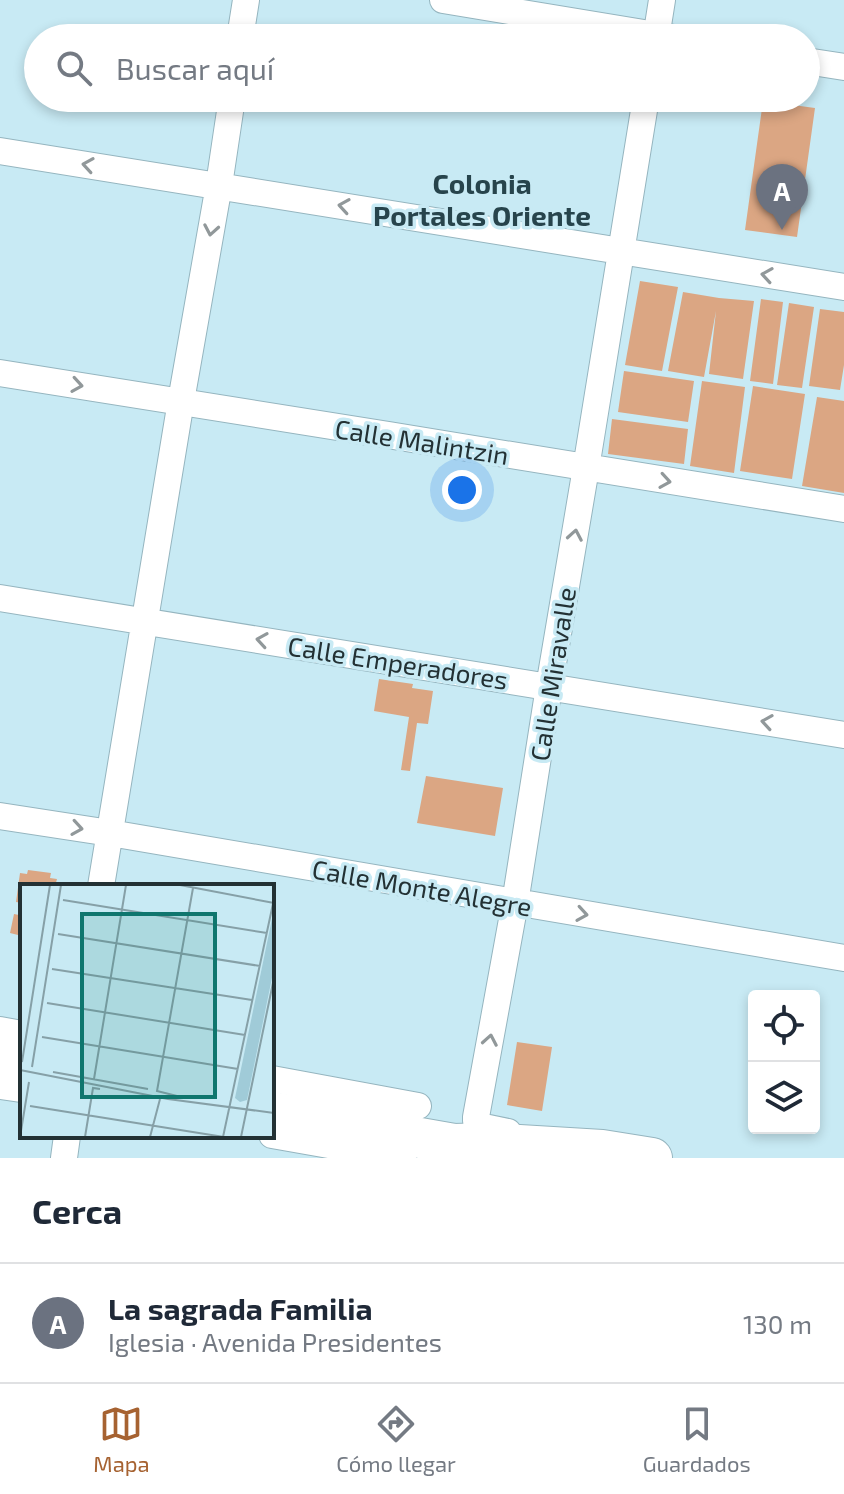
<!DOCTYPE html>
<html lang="es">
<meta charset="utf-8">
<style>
:root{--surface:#fff;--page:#f2f2f3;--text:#1f2937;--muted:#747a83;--line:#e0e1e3;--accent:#a66231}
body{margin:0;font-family:"Exo 2",sans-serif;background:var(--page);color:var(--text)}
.controls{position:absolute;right:24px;bottom:24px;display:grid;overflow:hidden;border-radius:8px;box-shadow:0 4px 12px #0003}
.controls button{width:72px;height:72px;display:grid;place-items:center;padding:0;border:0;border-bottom:2px solid var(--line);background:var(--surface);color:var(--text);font:40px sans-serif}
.you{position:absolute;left:462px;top:490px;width:28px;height:28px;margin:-20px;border:6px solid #fff;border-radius:50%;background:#1a73e8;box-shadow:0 0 0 12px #1a73e833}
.badge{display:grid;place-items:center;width:52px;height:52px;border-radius:50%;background:var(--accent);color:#fff;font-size:26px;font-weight:700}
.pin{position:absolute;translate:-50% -66px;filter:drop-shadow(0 2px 4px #0008)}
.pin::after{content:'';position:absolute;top:42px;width:28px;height:24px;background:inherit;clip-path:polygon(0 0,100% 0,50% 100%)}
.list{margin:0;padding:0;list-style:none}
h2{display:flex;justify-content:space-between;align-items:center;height:104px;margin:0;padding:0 32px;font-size:34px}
h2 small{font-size:26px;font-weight:400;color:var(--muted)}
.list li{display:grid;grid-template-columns:52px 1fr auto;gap:24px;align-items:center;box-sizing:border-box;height:120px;padding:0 32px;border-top:2px solid var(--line)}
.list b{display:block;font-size:30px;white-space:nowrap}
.list p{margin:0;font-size:26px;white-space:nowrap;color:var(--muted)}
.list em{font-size:26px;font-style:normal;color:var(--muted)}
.icon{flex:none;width:44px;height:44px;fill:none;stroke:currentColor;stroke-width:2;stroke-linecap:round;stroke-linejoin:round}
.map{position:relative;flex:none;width:844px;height:1158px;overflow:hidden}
.search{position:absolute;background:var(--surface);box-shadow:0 4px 12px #0003;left:24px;right:24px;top:24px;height:88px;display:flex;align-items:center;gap:20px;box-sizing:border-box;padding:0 28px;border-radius:44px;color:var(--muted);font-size:30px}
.sheet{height:224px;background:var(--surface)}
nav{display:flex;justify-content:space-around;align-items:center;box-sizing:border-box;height:112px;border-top:2px solid var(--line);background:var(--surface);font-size:22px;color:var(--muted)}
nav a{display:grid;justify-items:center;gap:4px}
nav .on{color:var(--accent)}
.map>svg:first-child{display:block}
</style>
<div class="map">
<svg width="844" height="1158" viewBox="0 0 844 1158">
<rect width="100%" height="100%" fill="#c8eaf4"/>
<path fill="#dba683" d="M763,101L815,108L797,237L745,230Z
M640,281L678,287L662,371L625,365Z
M683,292L719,298L754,301L743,379L709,374L716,311L704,377L668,371Z
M761,299L783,302L773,384L750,381Z
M789,303L814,307L802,388L777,385Z
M820,309L844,312V365L840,390L809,386Z
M624,371L694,381L688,422L618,412Z
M702,381L745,387L734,473L690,466Z
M753,386L805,394L792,479L740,471Z
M817,397L844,401V493L802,486Z
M612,419L688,429L684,464L608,454Z
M379,679L413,684L412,688L433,691L428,724L417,723L410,771L401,770L409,717L374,711Z
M426,776L503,788L495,836L417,823Z
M28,870L51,873L50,878L57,879L55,886H22V903L16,902L20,873L27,874Z
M21,909H22V936L10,933L14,914L19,915Z
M517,1042L552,1047L542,1111L507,1105Z"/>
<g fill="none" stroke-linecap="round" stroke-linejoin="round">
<defs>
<path id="pedestrian" d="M0,1089L22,1092"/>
<path id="minor" d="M443,0L674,38
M240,38L246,0
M656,38L662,0
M806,61L844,67
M0,151L844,287
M0,373C282,416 562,465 844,509
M0,598L844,735
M0,816L110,833L844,958
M101,886L181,401L219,185L232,98
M0,1030L22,1034
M272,1079L418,1106
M508,1132L479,1126L476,1121V1117L515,903L549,687L586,468L646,98
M272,1135L403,1158
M64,1158L67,1136"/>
<path id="primary" d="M0,1062L22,1067
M272,1112L454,1144L489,1143L602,1150L652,1158"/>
</defs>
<use href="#pedestrian" stroke="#95b5bf" stroke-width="22"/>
<use href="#minor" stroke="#95b5bf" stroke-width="28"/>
<use href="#primary" stroke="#95b5bf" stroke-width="42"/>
<use href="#pedestrian" stroke="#fff" stroke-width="20"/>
<use href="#minor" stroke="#fff" stroke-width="26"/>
<use href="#primary" stroke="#fff" stroke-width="40"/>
</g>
<defs><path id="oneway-chevron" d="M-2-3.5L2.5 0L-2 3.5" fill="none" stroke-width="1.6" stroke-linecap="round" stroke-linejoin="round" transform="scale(2)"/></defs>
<g stroke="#91989a">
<use href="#oneway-chevron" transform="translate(88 165) rotate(-171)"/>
<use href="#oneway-chevron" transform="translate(344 206) rotate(-171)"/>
<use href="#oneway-chevron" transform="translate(211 230) rotate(100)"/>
<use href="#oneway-chevron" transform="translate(767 275) rotate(-171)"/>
<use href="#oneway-chevron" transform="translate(77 385) rotate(9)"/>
<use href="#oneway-chevron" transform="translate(665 481) rotate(9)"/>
<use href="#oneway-chevron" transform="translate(575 535) rotate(-80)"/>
<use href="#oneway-chevron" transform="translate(262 640) rotate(-171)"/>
<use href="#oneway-chevron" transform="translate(767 722) rotate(-171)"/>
<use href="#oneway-chevron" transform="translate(77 828) rotate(9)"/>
<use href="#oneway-chevron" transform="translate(582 914) rotate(9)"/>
<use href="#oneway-chevron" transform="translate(490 1040) rotate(-80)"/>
</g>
<g text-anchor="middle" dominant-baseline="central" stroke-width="7" stroke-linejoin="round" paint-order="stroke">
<g font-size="26" fill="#233134" stroke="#c8eaf4">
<text transform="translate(422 441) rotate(9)">Calle Malintzin</text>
<text transform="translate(398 662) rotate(9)">Calle Emperadores</text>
<text transform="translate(552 674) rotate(-81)">Calle Miravalle</text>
<text transform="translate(422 887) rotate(10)">Calle Monte Alegre</text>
</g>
<g font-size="28" font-weight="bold" fill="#27444c" stroke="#c8eaf4">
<text x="482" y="183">Colonia<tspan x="482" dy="32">Portales Oriente</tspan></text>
</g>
</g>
<g transform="translate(20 884)">
<rect width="254" height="254" fill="#c8eaf4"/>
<path d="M254,25V84L227,216L220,218L215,214Z" fill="#a0cbd8"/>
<path fill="none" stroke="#86a0a7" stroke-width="2" d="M160,1L254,19M43,16L247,49M38,50L240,82M32,85L232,116M27,119L225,151M22,153L218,185M2,178L30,1M12,183L41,1M0,186L148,215L254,229M33,188L128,205M74,195L106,1M157,212L137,207L173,4M10,222L204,253M0,253L9,198M65,253L73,204L80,205M130,253L140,215M203,253L254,15M221,253L254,94"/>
<path fill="#0f766e" fill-opacity="0.15" stroke="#0f766e" stroke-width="4" d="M62,30H195V213H62Z"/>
<rect width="254" height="254" fill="none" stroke="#233134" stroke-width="4"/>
</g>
</svg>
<div class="controls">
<button><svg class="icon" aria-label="locate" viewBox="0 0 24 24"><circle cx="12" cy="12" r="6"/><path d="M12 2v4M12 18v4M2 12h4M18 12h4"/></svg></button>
<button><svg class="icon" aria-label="layers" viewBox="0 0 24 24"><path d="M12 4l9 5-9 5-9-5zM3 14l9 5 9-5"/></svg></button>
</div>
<div class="you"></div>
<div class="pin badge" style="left:782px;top:230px;background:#6b7280">A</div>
<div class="search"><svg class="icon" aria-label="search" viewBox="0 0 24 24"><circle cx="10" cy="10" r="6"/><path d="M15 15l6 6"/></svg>Buscar aquí</div>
</div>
<section class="sheet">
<h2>Cerca<small></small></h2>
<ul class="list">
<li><span class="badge" style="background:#6b7280">A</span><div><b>La sagrada Familia</b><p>Iglesia · Avenida Presidentes</p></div><em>130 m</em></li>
</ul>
</section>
<nav>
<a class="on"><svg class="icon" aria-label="map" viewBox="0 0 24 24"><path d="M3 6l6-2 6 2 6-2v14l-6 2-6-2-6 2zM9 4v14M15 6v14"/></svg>Mapa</a>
<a><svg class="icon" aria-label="directions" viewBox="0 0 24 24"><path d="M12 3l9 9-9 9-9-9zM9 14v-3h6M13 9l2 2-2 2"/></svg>Cómo llegar</a>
<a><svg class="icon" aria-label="saved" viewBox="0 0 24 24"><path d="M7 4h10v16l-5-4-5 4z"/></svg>Guardados</a>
</nav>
